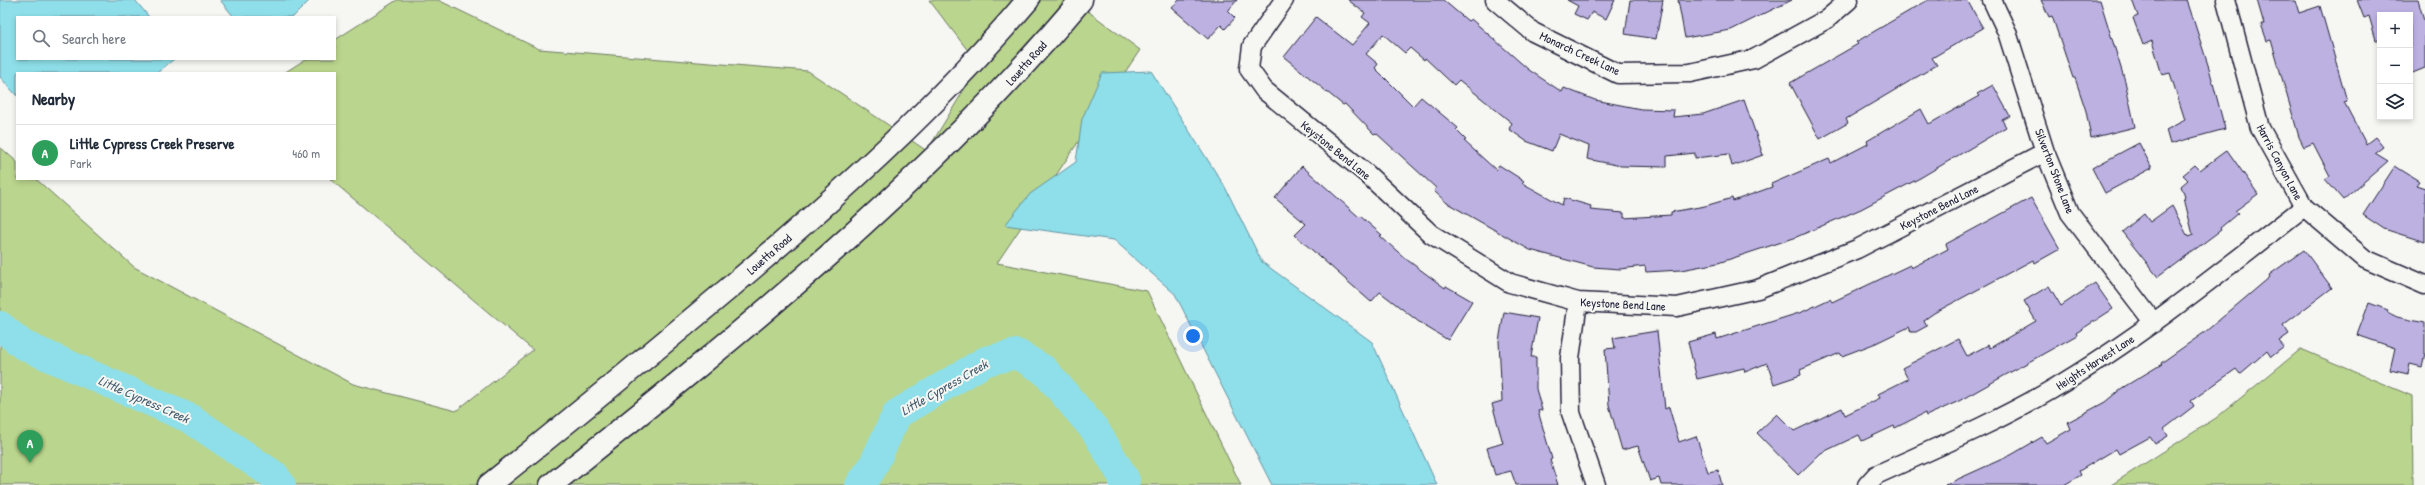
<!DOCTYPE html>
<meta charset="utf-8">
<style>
:root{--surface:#fff;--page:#f6f6f7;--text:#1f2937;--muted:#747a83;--line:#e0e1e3;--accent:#2563eb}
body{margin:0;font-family:"Patrick Hand",sans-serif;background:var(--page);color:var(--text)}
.controls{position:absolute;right:12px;top:12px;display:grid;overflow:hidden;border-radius:0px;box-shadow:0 2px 6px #0003}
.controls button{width:36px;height:36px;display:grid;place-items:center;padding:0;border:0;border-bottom:1px solid var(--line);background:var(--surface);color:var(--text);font:20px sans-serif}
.you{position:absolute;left:1193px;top:336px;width:14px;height:14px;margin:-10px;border:3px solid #fff;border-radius:50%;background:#1a73e8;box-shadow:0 0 0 6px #1a73e833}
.badge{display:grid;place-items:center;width:26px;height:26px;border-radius:50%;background:var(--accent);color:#fff;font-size:13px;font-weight:700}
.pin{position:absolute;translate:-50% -33px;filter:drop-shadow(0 1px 2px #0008)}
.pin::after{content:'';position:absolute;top:21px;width:14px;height:12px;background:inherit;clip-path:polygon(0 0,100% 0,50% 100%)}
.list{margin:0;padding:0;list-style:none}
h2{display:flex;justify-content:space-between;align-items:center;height:52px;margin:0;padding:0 16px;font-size:17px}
h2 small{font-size:13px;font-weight:400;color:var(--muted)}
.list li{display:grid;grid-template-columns:26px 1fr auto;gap:12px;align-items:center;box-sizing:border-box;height:56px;padding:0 16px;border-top:1px solid var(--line)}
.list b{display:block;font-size:15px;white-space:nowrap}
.list p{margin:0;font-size:13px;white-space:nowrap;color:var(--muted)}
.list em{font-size:13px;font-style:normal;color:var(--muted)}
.icon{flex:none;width:22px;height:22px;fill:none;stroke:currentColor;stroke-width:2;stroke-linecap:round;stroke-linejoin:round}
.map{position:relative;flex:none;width:2425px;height:485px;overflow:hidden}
.search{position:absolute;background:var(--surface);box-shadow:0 2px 6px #0003;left:16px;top:16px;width:320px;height:44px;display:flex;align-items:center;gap:10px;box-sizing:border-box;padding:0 14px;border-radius:0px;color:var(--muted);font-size:15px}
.panel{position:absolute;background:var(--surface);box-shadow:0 2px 6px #0003;left:16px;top:72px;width:320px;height:108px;border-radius:0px}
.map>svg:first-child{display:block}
</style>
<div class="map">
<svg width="2425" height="485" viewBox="0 0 2425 485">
<rect width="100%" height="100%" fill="#f6f6f2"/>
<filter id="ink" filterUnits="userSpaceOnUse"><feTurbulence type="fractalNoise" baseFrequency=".025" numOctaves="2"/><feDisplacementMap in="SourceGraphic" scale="8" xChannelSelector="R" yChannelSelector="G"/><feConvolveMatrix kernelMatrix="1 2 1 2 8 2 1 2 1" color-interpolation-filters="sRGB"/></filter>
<g filter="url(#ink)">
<path fill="#bad58d" stroke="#6e7c64" d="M397,0H438L539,49L808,71L927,151L979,65L929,0H1073L1140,50L997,263L1147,291L1241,485H0V147L17,162V179H36L134,267L353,384L456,411L533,350L330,179H335V73H284L306,59H335V40Z
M2301,349L2412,396L2413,485H2111L2216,418Z"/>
<path fill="#8edfe9" stroke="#6393a3" d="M0,0H135L149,17H17V59H174L157,73H17V96L0,77Z
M220,0H310L293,17H234Z
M1151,71L1225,187L1262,262L1372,342L1437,485H1272L1175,294L1114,240L1005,225L1030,194L1076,162L1082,119L1102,73Z"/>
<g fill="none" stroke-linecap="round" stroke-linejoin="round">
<path stroke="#8edfe9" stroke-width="30" d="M0,326L23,345L191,419L275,476L281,485
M860,485L872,468L897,414L986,361L1017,354L1044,370L1095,430L1125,480L1124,485"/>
</g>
<path fill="#bdb1e2" stroke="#22223b" d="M1179,0H1237L1228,11L1235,18L1225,29L1221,25L1208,39L1172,8Z
M1348,0H1443L1468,21L1471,19L1529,70L1562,92L1564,88L1595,100L1641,109L1674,110L1673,117L1703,114L1744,100L1763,155L1732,166L1729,154L1695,158V153L1667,156V167L1621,166L1587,159L1589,146L1559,134L1552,151L1526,141L1509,129L1512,123L1459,80L1454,85L1425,58L1424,60L1410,48L1405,53L1383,34L1366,54L1378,64L1375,68L1413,106L1421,97L1458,128L1456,130L1466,140L1464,141L1496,170L1499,165L1524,181L1522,183L1562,205L1564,198L1591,206L1590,210L1624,213V218L1671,215V212L1705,206L1732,198L1733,201L1772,187L1771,184L1829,159L1831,163L1868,144L1867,141L1921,109L1929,124L1979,96L1977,94L1993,85L2010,116L2002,120L2006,127L1920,178L1861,209L1794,238L1718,263L1681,270L1646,272L1645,266L1620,269L1593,267L1530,250L1447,203L1434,191L1436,188L1376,133L1374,134L1345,104L1343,105L1284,57L1316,17L1352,45L1370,23L1362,17L1365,13Z
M1567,0H1615L1606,19L1592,12L1587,20L1574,14L1578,6Z
M1630,0H1663L1656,39L1625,34Z
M1678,0H1792L1731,30L1685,38Z
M1928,0H1967L1983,28L1932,58L1937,65L1846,119L1848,123L1820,139L1790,83L1858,44L1856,42Z
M2041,0H2100L2125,81L2135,127L2091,138L2086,111L2075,78H2073L2052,16L2049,17Z
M2132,0H2187L2209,68L2225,129L2170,144L2166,130L2185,120L2170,73L2162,75L2152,41L2143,45L2133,18L2138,16Z
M2257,0H2295L2299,13L2320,6L2347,101L2344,102L2366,144L2375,137L2383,147L2375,153L2388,161L2343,200L2325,179L2330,176L2313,143L2304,147L2299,137L2271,40L2267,41L2261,24H2264Z
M2357,0H2418L2425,24V68L2410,74V15H2380V40H2376L2369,16L2364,18Z
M2139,143L2152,168L2105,193L2092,168Z
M2227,150L2258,194L2235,211L2238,213L2220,228L2221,230L2158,277L2122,232L2144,214L2150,222L2172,206L2188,237L2193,235L2184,198L2185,197L2181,186L2188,180L2183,175L2195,165L2200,170Z
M1302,166L1359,217L1360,216L1382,235L1380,236L1406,259L1445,288L1446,286L1472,301L1448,340L1423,325L1380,292L1371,302L1295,235L1306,224L1275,198Z
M2395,166L2419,181L2416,185L2425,188V242L2384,229L2363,215Z
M2031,198L2060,249L2035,263L2033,260L1934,313L1924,320L1927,326L1916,332H1911L1909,327L1876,343L1842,356L1840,353L1800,370L1801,375L1774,384L1767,363L1745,372L1744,368L1697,379L1688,342L1716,334L1717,339L1802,312L1830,299L1832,302L1910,265L1911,268L1948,249L1946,244Z
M2304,250L2332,288L2283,325L2289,334L2279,341L2284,347L2271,357L2267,351L2240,374L2236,369L2191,401L2194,406L2164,429L2168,436L2155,444L2150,437L2119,454L2116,449L2079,471L2081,475L2064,485H1945L2011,455L2042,437L2046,443L2071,429L2068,422L2105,402L2122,388L2162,364L2161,363L2205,332L2270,277L2269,275Z
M2095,283L2113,309L2076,333L2077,335L1959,401L1926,416L1925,413L1895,428L1894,426L1862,441L1859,435L1821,453L1798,475L1757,433L1777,414L1794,431L1842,408L1845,415L1880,398L1878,394L1908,379L1902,368L1958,339L1967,356L1988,345L1990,348L2036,321L2024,301L2049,286L2061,306Z
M2369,303L2388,310L2387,312L2397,317L2425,323V353L2422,367L2410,364L2408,374L2390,370L2395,348L2357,335Z
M1504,312L1538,318L1531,357H1536V389L1542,410L1538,411L1552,459L1550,460L1558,485H1516L1511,471L1495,475L1487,448L1503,443L1492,404L1502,401L1499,341Z
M1657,331L1665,409L1669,407L1679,442L1696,436L1708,472L1718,470L1722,485H1661L1659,478L1650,481L1638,446L1622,450L1609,405L1605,349L1615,348L1613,338Z"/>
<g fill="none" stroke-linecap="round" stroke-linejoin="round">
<defs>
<path id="minor" d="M1284,0L1252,46L1249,69L1264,90L1367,174L1431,234L1510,283L1578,302L1677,307L1758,289L1857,249L2045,152
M1495,0L1533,32L1618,74L1690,73L1754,59L1827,19L1849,0
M1992,0L2007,32L2045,152L2070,213L2154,323
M2226,0L2260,128L2304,207L2365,259L2425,285
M1578,302L1570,358L1571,413L1596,485
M1867,485L1876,475C1935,448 1995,423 2051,390C2141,337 2222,271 2304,207"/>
<path id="major" d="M489,485C572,419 653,352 734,284C838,196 940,104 1028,0
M551,485C738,336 927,184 1081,0"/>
</defs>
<use href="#minor" stroke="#22223b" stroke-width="21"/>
<use href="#major" stroke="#22223b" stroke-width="25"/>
<use href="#minor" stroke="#f6f6f2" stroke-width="18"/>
<use href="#major" stroke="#f6f6f2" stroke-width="22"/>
</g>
</g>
<g text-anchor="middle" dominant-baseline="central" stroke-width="4" stroke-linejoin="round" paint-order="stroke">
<g font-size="12" fill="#22223b" stroke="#f6f6f2">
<text transform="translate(1580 53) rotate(25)">Monarch Creek Lane</text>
<text transform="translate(1026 63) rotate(-48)">Louetta Road</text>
<text transform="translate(1336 150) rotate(39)">Keystone Bend Lane</text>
<text transform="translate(2280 162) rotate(62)">Harris Canyon Lane</text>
<text transform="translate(2055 171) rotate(69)">Silverton Stone Lane</text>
<text transform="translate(1939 207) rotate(-27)">Keystone Bend Lane</text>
<text transform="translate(769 254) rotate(-41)">Louetta Road</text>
<text transform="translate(1623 304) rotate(3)">Keystone Bend Lane</text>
<text transform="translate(2095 362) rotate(-33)">Heights Harvest Lane</text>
</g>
<g font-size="13" font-style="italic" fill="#425b6f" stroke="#f6f6f2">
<text transform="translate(944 387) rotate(-30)">Little Cypress Creek</text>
<text transform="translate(144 399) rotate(24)">Little Cypress Creek</text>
</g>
</g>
</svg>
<div class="controls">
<button>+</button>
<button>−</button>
<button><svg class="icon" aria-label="layers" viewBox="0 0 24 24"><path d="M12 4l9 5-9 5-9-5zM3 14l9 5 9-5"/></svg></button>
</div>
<div class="you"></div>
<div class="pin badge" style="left:30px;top:463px;background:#2e9e5b">A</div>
<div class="search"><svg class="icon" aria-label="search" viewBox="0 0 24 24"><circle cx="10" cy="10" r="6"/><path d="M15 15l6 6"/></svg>Search here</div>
<section class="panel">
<h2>Nearby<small></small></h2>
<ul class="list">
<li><span class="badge" style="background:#2e9e5b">A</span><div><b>Little Cypress Creek Preserve</b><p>Park</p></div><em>460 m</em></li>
</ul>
</section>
</div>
